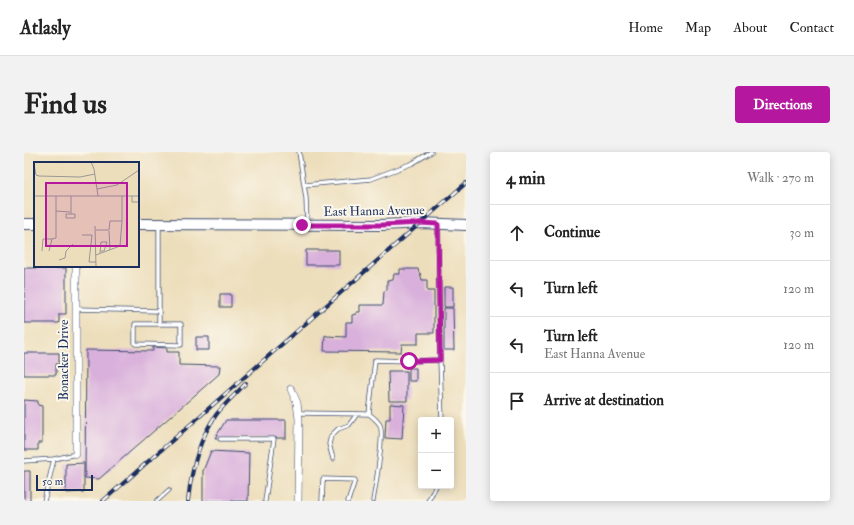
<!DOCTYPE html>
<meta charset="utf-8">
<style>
:root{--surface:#fff;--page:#f2f2f2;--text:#222;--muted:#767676;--line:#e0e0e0;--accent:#b5179e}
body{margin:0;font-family:"IM FELL Double Pica",serif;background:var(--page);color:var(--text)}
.controls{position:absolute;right:12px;bottom:12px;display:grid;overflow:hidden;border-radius:4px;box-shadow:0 2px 10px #0003}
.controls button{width:36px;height:36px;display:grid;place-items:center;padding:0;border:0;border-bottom:1px solid var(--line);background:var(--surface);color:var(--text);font:20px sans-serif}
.scale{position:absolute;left:12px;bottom:10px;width:57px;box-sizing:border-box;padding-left:4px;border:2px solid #1b2f5e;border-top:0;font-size:11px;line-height:14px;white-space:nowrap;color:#1b2f5e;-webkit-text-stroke:3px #fbf7ec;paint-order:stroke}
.stop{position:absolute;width:12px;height:12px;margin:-9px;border:3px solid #b5179e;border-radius:50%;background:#fff}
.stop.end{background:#b5179e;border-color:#fff;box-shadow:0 1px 4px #0008}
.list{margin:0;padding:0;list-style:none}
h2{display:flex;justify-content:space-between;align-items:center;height:52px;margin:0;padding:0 16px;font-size:17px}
h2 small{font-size:13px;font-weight:400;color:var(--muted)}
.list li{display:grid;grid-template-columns:26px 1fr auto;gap:12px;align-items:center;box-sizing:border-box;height:56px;padding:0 16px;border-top:1px solid var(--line)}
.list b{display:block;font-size:15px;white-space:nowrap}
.list p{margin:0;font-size:13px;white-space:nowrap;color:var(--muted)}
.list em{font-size:13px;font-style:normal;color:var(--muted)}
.icon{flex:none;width:22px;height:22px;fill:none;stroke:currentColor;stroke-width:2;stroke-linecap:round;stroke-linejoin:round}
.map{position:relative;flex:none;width:442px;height:349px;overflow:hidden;border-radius:4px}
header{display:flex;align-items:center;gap:24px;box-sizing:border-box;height:56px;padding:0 20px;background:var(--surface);border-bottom:1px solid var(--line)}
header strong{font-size:19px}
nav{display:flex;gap:22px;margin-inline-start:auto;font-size:14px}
.intro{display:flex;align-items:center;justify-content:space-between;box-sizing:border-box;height:96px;padding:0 24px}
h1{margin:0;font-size:28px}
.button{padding:10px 18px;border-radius:4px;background:var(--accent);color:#fff;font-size:14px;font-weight:700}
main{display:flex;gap:24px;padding:0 24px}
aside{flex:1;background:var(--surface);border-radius:4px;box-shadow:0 2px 10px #0003}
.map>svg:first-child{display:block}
</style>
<header>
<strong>Atlasly</strong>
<nav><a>Home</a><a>Map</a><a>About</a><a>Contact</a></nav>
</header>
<div class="intro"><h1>Find us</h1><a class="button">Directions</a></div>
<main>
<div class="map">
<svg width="442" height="349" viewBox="0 0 442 349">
<rect width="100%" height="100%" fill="#fbf7ec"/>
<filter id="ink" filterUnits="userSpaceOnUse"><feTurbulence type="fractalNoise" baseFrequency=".025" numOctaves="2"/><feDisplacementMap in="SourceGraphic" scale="8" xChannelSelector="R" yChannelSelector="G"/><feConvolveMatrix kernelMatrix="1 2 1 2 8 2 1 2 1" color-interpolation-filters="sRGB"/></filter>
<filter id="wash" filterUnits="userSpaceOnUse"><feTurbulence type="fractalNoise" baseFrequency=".012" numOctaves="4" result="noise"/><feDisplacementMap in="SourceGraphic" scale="16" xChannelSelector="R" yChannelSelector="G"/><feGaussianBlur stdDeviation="0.9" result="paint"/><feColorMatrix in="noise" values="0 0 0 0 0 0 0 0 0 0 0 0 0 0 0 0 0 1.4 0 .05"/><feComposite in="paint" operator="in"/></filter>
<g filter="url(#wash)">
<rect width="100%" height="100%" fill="#eddebb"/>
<g id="blocks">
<path fill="#d9b0dc" d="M282,98H315V113H282Z
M0,116H42V162H35V171H0Z
M376,117H394L395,121H396L398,128H403V139H410V181H394V192H378L377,200L300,199L301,183L303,184L322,185V170H328V163L332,162V160H336V153H359L360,139L363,138V129L369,128L370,122H376Z
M420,135H429V155H420Z
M196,142H207V155H196Z
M420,156H429L430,198H420Z
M172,185H185V198H172Z
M129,195L143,196V200H155V213L196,214L195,222L75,327L61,326L62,198L129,199Z
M0,201H35V212H32V223H0Z
M385,216H392V229H385Z
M364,219H383V249H365Z
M0,248L14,249V253L18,254V291H14V298H0Z
M366,252L380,253L378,287L361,286L362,267H366Z
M202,268H262V286H191Z
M187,299L225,301L224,349H179V319Z
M60,311V340L42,341V312Z
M0,319H6V349H0Z"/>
</g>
</g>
<g filter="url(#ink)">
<use href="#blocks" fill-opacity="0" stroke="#3a496c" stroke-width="1"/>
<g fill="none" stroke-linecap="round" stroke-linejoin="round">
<defs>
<path id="lane" d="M275,0L282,46L283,72
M280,33L347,27L389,11L407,0
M135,73V172
M52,157L135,159
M111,172H157V193L111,192Z
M416,208L418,268
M274,261L345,262L351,208L385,209L416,208L414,74
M345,262C349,265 353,268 356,273C361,283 351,336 349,349
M196,287H250L241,349
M309,307L305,292L307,284L314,277L325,273L333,262
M0,309L30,307
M20,349L30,307L52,302
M133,349L145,338
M298,349L299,327L331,328L324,349
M404,349L412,334"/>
<path id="street" d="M267,237L273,251L275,267L274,349
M52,302V114"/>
<path id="secondary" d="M0,72H11
M114,72L358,73L397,71L442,73"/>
</defs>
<use href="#lane" stroke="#3a496c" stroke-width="5"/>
<use href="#street" stroke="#3a496c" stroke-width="8"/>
<use href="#secondary" stroke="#3a496c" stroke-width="12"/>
<use href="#lane" stroke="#fff" stroke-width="3.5"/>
<use href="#street" stroke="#fff" stroke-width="7"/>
<use href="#secondary" stroke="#fff" stroke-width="10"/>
<defs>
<path id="rail" d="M79,349L442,31
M164,349C167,320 175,287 192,263C200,252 212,242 222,231"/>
</defs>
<use href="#rail" stroke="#1b2f5e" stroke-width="4"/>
<use href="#rail" stroke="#fbf7ec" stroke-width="2.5" stroke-dasharray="8" stroke-linecap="butt"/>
</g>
</g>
<g fill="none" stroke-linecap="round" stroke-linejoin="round" filter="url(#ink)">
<path stroke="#b5179e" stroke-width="5" d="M278,73H358L396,71L414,72L416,208L385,209"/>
</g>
<g text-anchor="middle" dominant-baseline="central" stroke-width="4" stroke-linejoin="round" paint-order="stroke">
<g font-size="13" fill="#1b2f5e" stroke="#fbf7ec">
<text transform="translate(350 59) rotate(-1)">East Hanna Avenue</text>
<text transform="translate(40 208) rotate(-90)">Bonacker Drive</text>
</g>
</g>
<g transform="translate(10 10)">
<rect width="105" height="105" fill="#eddebb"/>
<path fill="none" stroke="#999896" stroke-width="1" d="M57,0L60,7L64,34M0,2L2,13L5,14L46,15L61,12M63,27L83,23L105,8M0,34H105M37,34V52M98,34V40H105M22,49L36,50M32,52H41V56H32ZM61,64L62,105M62,68H75L76,59H88V34M75,69L76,88M48,73H58L55,100H62M8,89L9,77H18M15,89L18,77L22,76V34M66,91L67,80H73L70,89H66M62,93L86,84L88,59M25,98L31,96L32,89L39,82"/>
<path fill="#b5179e" fill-opacity="0.15" stroke="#b5179e" stroke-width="2" d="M12,21H93V84H12Z"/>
<rect width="105" height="105" fill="none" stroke="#1b2f5e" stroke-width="2"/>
</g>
</svg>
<div class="controls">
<button>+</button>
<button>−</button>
</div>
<div class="scale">50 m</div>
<div class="stop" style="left:385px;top:209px"></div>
<div class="stop end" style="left:278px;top:73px"></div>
</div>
<aside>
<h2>4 min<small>Walk · 270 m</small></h2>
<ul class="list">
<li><svg class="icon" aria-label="ahead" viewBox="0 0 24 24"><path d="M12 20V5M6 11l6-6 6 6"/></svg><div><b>Continue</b></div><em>30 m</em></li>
<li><svg class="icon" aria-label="left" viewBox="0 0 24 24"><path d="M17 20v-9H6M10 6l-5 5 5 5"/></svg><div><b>Turn left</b></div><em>120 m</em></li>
<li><svg class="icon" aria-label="left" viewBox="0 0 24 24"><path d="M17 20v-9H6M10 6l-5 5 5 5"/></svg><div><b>Turn left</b><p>East Hanna Avenue</p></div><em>120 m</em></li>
<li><svg class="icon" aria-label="arrive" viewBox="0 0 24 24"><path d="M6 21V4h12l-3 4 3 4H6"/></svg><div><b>Arrive at destination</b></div></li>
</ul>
</aside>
</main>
